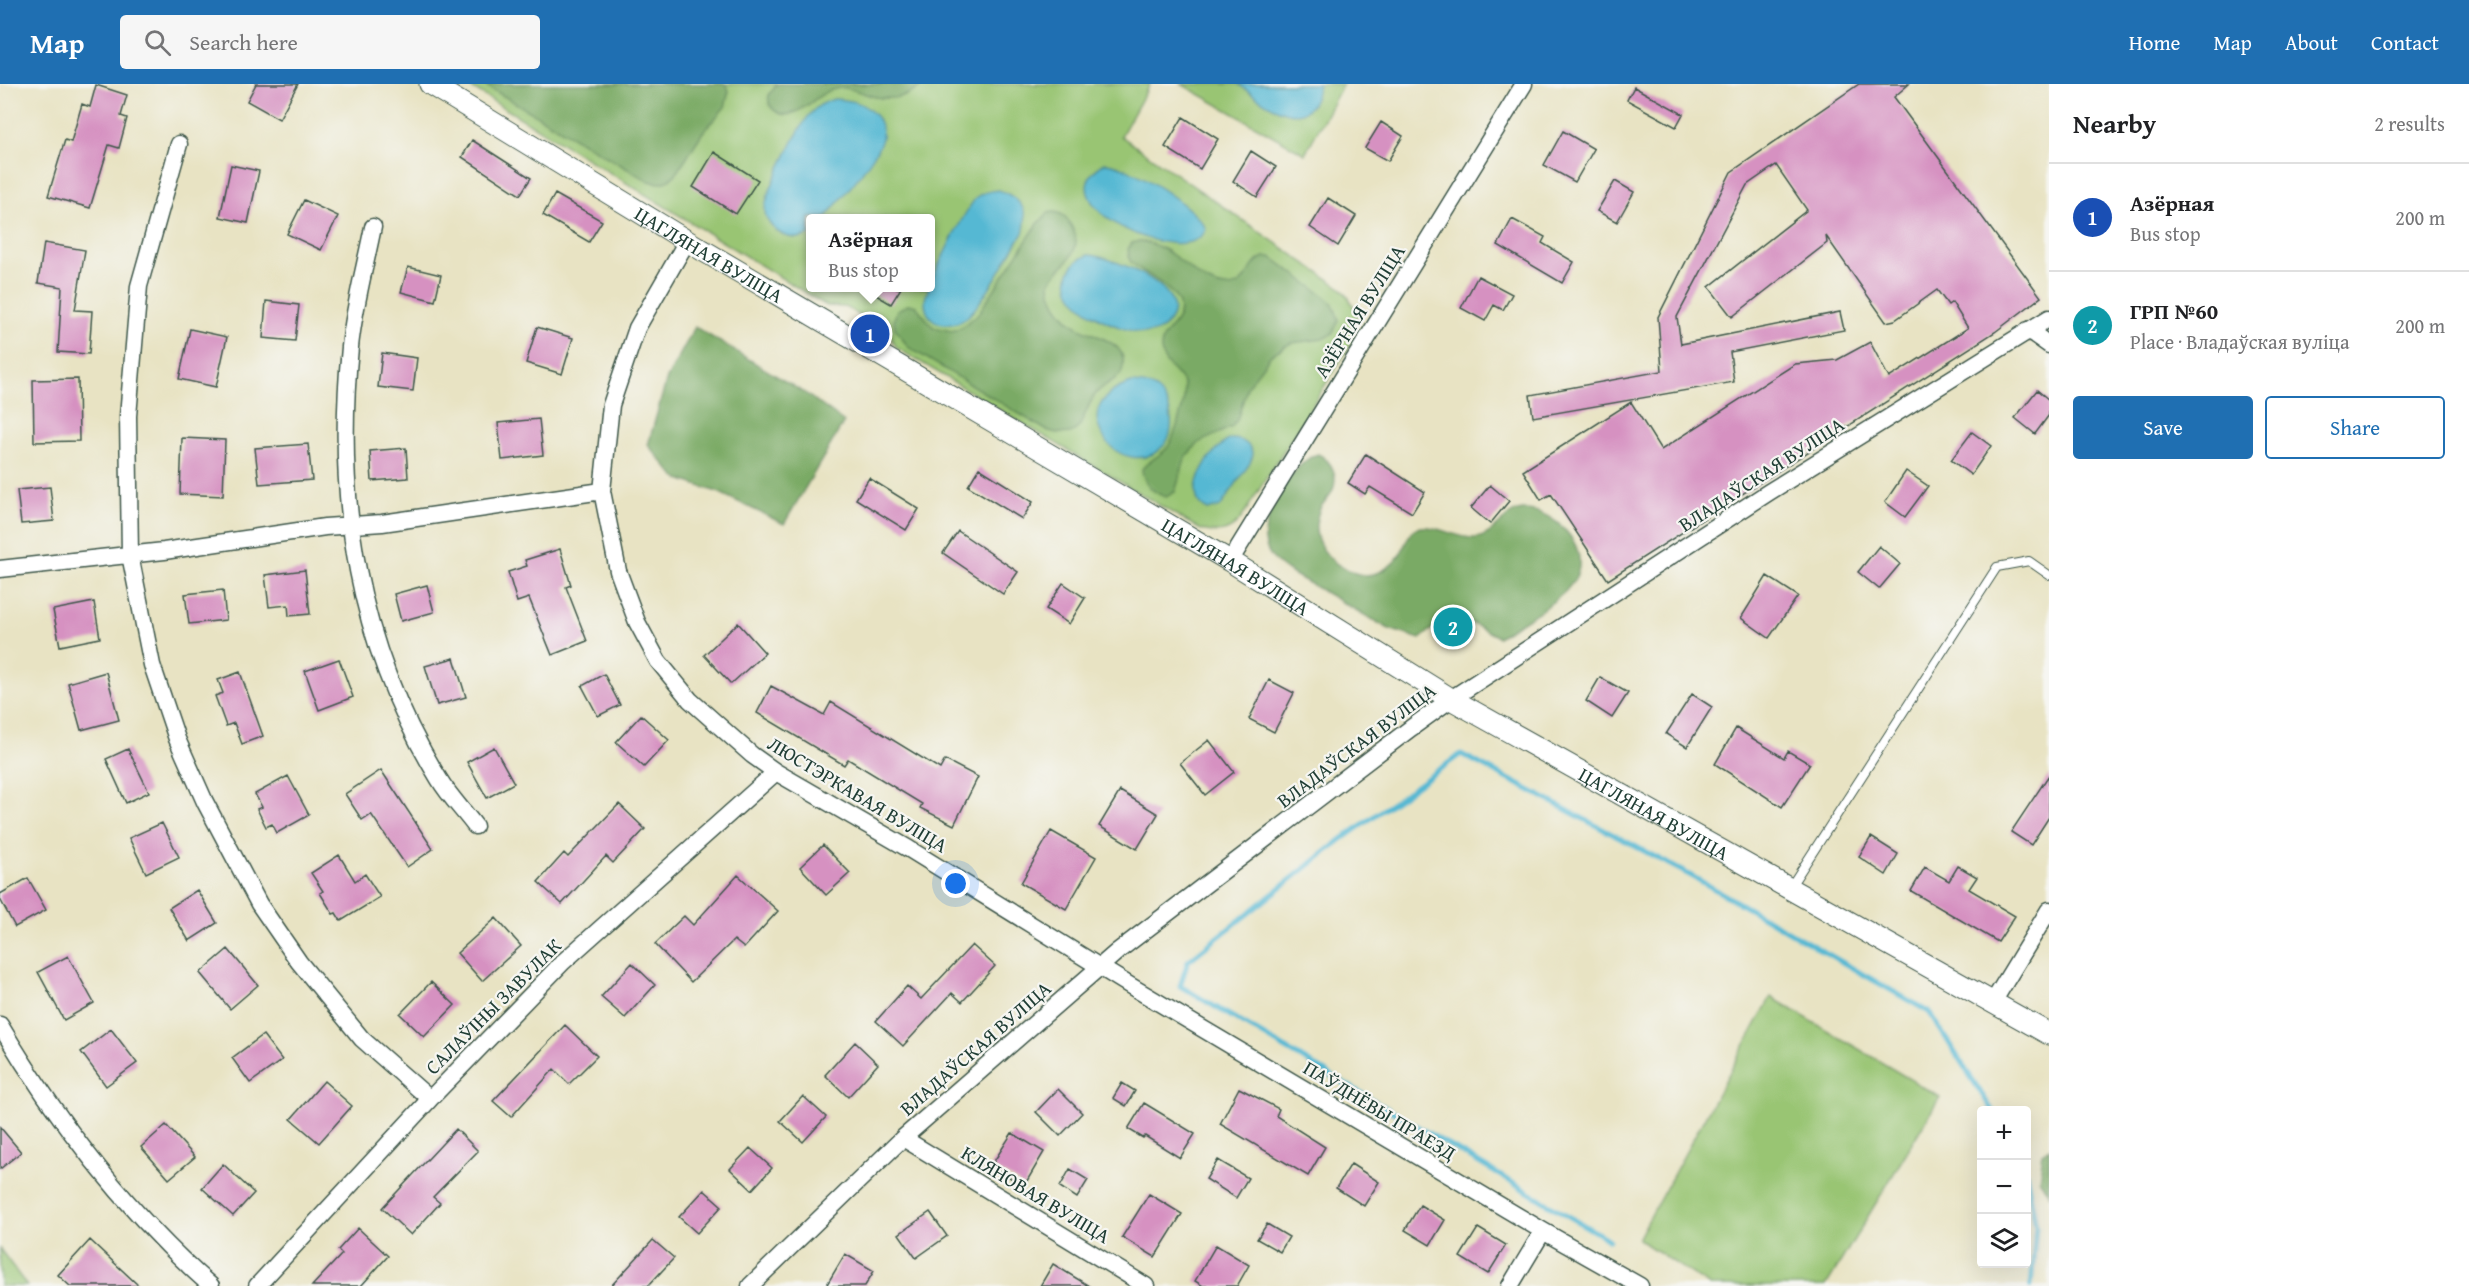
<!DOCTYPE html>
<meta charset="utf-8">
<style>
:root{--surface:#fff;--page:#f6f6f6;--text:#202124;--muted:#757577;--line:#e0e0e0;--accent:#1f6fb2}
body{margin:0;font-family:"Gentium Book Plus",serif;background:var(--page);color:var(--text)}
.controls{position:absolute;right:18px;bottom:18px;display:grid;overflow:hidden;border-radius:6px;box-shadow:0 6px 24px #0002}
.controls button{width:54px;height:54px;display:grid;place-items:center;padding:0;border:0;border-bottom:2px solid var(--line);background:var(--surface);color:var(--text);font:30px sans-serif}
.you{position:absolute;left:956px;top:800px;width:21px;height:21px;margin:-15px;border:4px solid #fff;border-radius:50%;background:#1a73e8;box-shadow:0 0 0 9px #1a73e833}
.badge{display:grid;place-items:center;width:39px;height:39px;border-radius:50%;background:var(--accent);color:#fff;font-size:20px;font-weight:700}
.pin{position:absolute;translate:-50% -50%;border:3px solid #fff;box-shadow:0 2px 6px #0006}
.popup{position:absolute;left:806px;top:130px;width:129px;height:78px;box-sizing:border-box;display:grid;place-content:center;border-radius:6px;background:var(--surface);filter:drop-shadow(0 2px 4px #0005);font-size:20px;white-space:nowrap;color:var(--muted)}
.popup b{font-size:22px;color:var(--text)}
.popup::after{content:'';position:absolute;left:50%;top:100%;margin-left:-12px;border:12px solid transparent;border-top-color:var(--surface)}
.list{margin:0;padding:0;list-style:none}
h2{display:flex;justify-content:space-between;align-items:center;height:78px;margin:0;padding:0 24px;font-size:26px}
h2 small{font-size:20px;font-weight:400;color:var(--muted)}
.list li{display:grid;grid-template-columns:39px 1fr auto;gap:18px;align-items:center;box-sizing:border-box;height:108px;padding:0 24px;border-top:2px solid var(--line)}
.list b{display:block;font-size:22px;white-space:nowrap}
.list p{margin:0;font-size:20px;white-space:nowrap;color:var(--muted)}
.list em{font-size:20px;font-style:normal;color:var(--muted)}
.actions{display:flex;gap:12px;padding:18px 24px}
.actions a{flex:1;padding:14px 0;border:2px solid var(--accent);border-radius:6px;text-align:center;font-size:21px;color:var(--accent)}
.actions .main{background:var(--accent);color:#fff}
.icon{flex:none;width:33px;height:33px;fill:none;stroke:currentColor;stroke-width:2;stroke-linecap:round;stroke-linejoin:round}
.map{position:relative;flex:none;width:2049px;height:1202px;overflow:hidden}
header{display:flex;align-items:center;gap:36px;box-sizing:border-box;height:84px;padding:0 30px;background:var(--accent);color:#fff}
header strong{font-size:28px}
nav{display:flex;gap:33px;margin-inline-start:auto;font-size:21px}
.search{width:420px;height:54px;background:var(--page);display:flex;align-items:center;gap:15px;box-sizing:border-box;padding:0 21px;border-radius:6px;color:var(--muted);font-size:22px}
main{display:flex}
aside{flex:1;background:var(--surface)}
.map>svg:first-child{display:block}
</style>
<header>
<strong>Map</strong>
<div class="search"><svg class="icon" aria-label="search" viewBox="0 0 24 24"><circle cx="10" cy="10" r="6"/><path d="M15 15l6 6"/></svg>Search here</div>
<nav><a>Home</a><a>Map</a><a>About</a><a>Contact</a></nav>
</header>
<main>
<div class="map">
<svg width="2049" height="1202" viewBox="0 0 2049 1202">
<rect width="100%" height="100%" fill="#f6f6f2"/>
<filter id="ink" filterUnits="userSpaceOnUse"><feTurbulence type="fractalNoise" baseFrequency=".0167" numOctaves="2"/><feDisplacementMap in="SourceGraphic" scale="12" xChannelSelector="R" yChannelSelector="G"/><feConvolveMatrix kernelMatrix="1 2 1 2 8 2 1 2 1" color-interpolation-filters="sRGB"/></filter>
<filter id="wash" filterUnits="userSpaceOnUse"><feTurbulence type="fractalNoise" baseFrequency=".008" numOctaves="4" result="noise"/><feDisplacementMap in="SourceGraphic" scale="24" xChannelSelector="R" yChannelSelector="G"/><feGaussianBlur stdDeviation="1.35" result="paint"/><feColorMatrix in="noise" values="0 0 0 0 0 0 0 0 0 0 0 0 0 0 0 0 0 1.4 0 .05"/><feComposite in="paint" operator="in"/></filter>
<g filter="url(#wash)">
<rect width="100%" height="100%" fill="#e8e3c3"/>
<path fill="#99c573" stroke="#5c8154" stroke-width="1.5" fill-rule="evenodd" d="M465,0H1150L1121,52L1341,204C1361,227 1360,237 1348,265L1240,436C1229,449 1217,450 1201,446L897,264L886,246L845,223L827,222ZM810,134H930V204H810Z
M1181,0H1343L1305,70Z
M1771,913L1940,1013L1826,1202H1710L1638,1155Z
M0,1165L27,1202H0Z"/>
<path fill="#7aaa65" stroke="#4c744c" stroke-width="1.5" d="M483,0H726L729,7L725,23L703,48L675,91L668,97L660,99L648,97Z
M777,0H922C911,14 888,17 872,12C863,10 854,5 845,4C824,3 813,20 796,28C783,35 766,26 769,11Z
M1054,128C1063,129 1068,134 1072,143C1085,169 1062,179 1050,198C1049,217 1067,239 1084,246C1103,255 1132,261 1121,290C1113,298 1102,301 1095,311C1078,335 1086,359 1046,346L908,263L895,244L894,235L897,226L909,220L916,222L933,243L952,247L962,243L978,230L1037,141L1048,129Z
M1140,157C1152,159 1164,164 1174,172C1190,183 1204,201 1225,203C1252,205 1247,170 1271,173L1326,213L1333,220L1339,236L1333,249L1323,255L1291,259L1272,270L1248,301L1237,336L1232,343L1200,358L1186,372L1175,408L1166,413C1153,409 1143,399 1142,385C1149,376 1159,373 1167,364C1174,355 1189,309 1183,299C1176,286 1162,281 1161,264C1161,252 1170,246 1176,237C1194,210 1144,192 1130,177L1128,165L1132,159Z
M695,243L805,309L844,338L784,440L720,409L676,394L648,361L667,294Z
M1318,370C1333,377 1339,394 1332,408C1328,415 1321,420 1319,427C1308,455 1328,480 1355,489C1375,496 1395,482 1403,465C1406,458 1408,450 1415,445C1429,436 1458,456 1476,454C1496,452 1504,425 1526,426C1552,427 1582,455 1579,483C1578,494 1567,507 1559,513C1541,528 1518,540 1498,553L1452,529L1420,555L1389,545L1286,486C1276,479 1267,471 1265,457C1262,433 1295,375 1318,370Z
M2049,1064V1110L2039,1095L2043,1069Z"/>
<path fill="#55b8d3" stroke="#3a7a84" stroke-width="1.5" d="M1238,0H1319C1309,57 1264,18 1238,0Z
M834,15C850,16 861,17 873,29C880,35 883,45 882,54C879,72 838,118 825,134H810V150C802,155 792,155 783,151C774,146 765,137 765,126C764,111 800,41 811,29C818,21 825,18 834,15Z
M1105,79C1128,79 1197,124 1206,145C1188,190 1036,119 1105,79Z
M999,106C1020,114 1030,126 1023,149C1007,173 990,208 971,229C956,247 925,244 925,217C925,205 967,121 978,112C984,107 992,107 999,106Z
M1088,171C1111,172 1198,206 1167,240C1162,246 1154,249 1147,249C1121,248 1057,222 1069,189C1073,179 1079,175 1088,171Z
M1132,299C1141,300 1151,300 1158,307C1171,318 1177,347 1164,361C1146,382 1116,375 1103,352C1087,325 1107,306 1132,299Z
M1231,355C1242,355 1250,359 1253,371L1250,379L1221,422L1208,426C1178,412 1211,363 1231,355Z"/>
<g fill="none" stroke-linecap="round" stroke-linejoin="round">
<path stroke="#55b8d3" stroke-width="5" d="M2026,1089L2036,1142L2031,1202
M1609,1156L1180,902L1188,877L1342,755L1461,670L1697,795L1929,928L1992,1026"/>
</g>
<g id="blocks">
<path fill="#d691c1" d="M256,0H298L279,35L247,17Z
M1859,0H1909L1894,13L2041,213L1995,248L1608,496L1551,410L1541,416L1523,387L1631,318L1661,366L1795,280L1837,276L1870,258L1889,294L1968,244L1952,218L1948,221L1937,206L1895,236L1886,238L1826,152L1827,159L1732,233L1709,203L1807,126L1776,81L1747,101L1677,233L1681,260L1840,228L1844,246L1730,268L1734,298L1533,333L1530,311L1662,287L1658,233L1731,88Z
M96,1L127,11L121,32L127,34L119,64L109,61L90,124L48,112L65,56L71,58L82,20L90,23Z
M1634,3L1683,30L1676,43L1627,16Z
M1183,33L1218,55L1200,85L1165,63Z
M1381,38L1403,52L1388,77L1365,64Z
M1563,47L1594,65L1575,98L1544,81Z
M472,56L531,94L520,111L462,73Z
M1251,67L1276,83L1257,113L1233,97Z
M714,68L758,96L736,130L693,103Z
M231,81L259,87L248,139L220,133Z
M1615,97L1634,108L1617,138L1597,127Z
M555,110L602,137L589,158L543,131Z
M1328,114L1356,132L1338,162L1310,143Z
M304,116L338,132L321,166L287,150Z
M1512,135L1545,153L1542,159L1574,178L1562,199L1498,161Z
M44,159L85,166L75,226L92,227L89,270L58,268L62,203L38,199Z
M408,183L441,191L435,217L401,208Z
M1478,192L1512,210L1503,226L1494,221L1485,237L1461,224Z
M864,204H901L891,220Z
M266,217L299,221L295,257L263,254Z
M537,243L573,254L562,290L526,279Z
M190,245L227,253L216,303L179,295Z
M382,269L417,274L413,307L378,303Z
M78,295L79,357L34,358L33,296Z
M2037,306L2049,316V331L2035,350L2015,334Z
M539,335L543,371L502,376L498,339Z
M1972,348L1991,362L1971,391L1951,376Z
M182,354L225,356L223,412L180,410Z
M308,360L312,396L259,400L255,364Z
M406,364L408,394L372,397L370,367Z
M1366,370L1425,408L1412,429L1370,403L1365,410L1348,399Z
M979,384L1033,418L1022,435L968,402Z
M1906,387L1928,402L1905,433L1885,418Z
M869,394L919,425L906,446L856,415Z
M1490,401L1509,417L1490,440L1471,424Z
M50,403L54,437L21,440L17,406Z
M958,447L1018,488L1003,510L943,469Z
M1879,462L1900,480L1879,505L1858,488Z
M560,465L571,501L566,503L587,557L552,571L529,514L517,518L508,488L527,482L525,476Z
M305,486L310,530L289,532L288,521L269,523L265,491Z
M1767,492L1798,512L1769,554L1741,534Z
M1063,499L1085,514L1069,540L1046,525Z
M427,501L434,528L401,537L394,510Z
M223,506L226,536L189,540L185,510Z
M94,518L100,554L60,562L53,526Z
M1452,531L1465,542L1454,555L1441,545Z
M738,539L765,569L731,600L704,571Z
M454,574L466,613L437,621L425,582Z
M339,575L353,613L319,626L305,587Z
M106,588L119,636L81,646L68,599Z
M240,588L263,652L242,660L234,639L226,642L215,612L223,609L218,596Z
M604,590L620,621L598,632L582,602Z
M1600,593L1628,609L1612,634L1586,617Z
M1269,596L1294,609L1274,648L1249,635Z
M771,602L824,631L831,618L940,685L945,676L978,693L954,741L920,724L922,720L848,675L844,681L757,629Z
M1692,610L1712,623L1687,663L1666,650Z
M641,631L669,656L644,683L616,658Z
M1736,644L1784,674L1788,667L1810,680L1782,723L1715,680Z
M1209,656L1234,688L1205,711L1180,679Z
M494,663L514,699L487,714L467,678Z
M128,665L149,708L126,719L106,675Z
M381,686L433,765L407,783L371,730L362,736L345,710Z
M2049,691V733L2031,761L2011,748Z
M288,692L309,731L277,749L272,740L266,743L257,725L262,723L255,710Z
M1120,707L1158,730L1137,765L1099,742Z
M619,720L645,745L613,779L606,772L562,820L538,798L564,769L568,773Z
M162,739L179,773L146,789L129,754Z
M1051,747L1096,773L1066,825L1021,799Z
M1871,753L1898,770L1886,791L1859,773Z
M823,761L850,789L826,811L800,783Z
M339,771L355,797L365,790L380,813L341,837L336,829L333,830L320,809L323,807L311,789Z
M1958,782L1977,793L1969,805L2015,832L1998,858L1911,807L1925,783L1949,797Z
M738,791L778,827L744,864L734,856L691,898L655,860L684,832L693,841Z
M28,794L46,826L15,843L0,815V810Z
M197,806L217,839L189,857L169,824Z
M496,834L521,862L482,897L457,869Z
M972,861L995,882L962,918L952,909L903,962L876,937L907,902L921,915Z
M228,865L258,901L230,925L200,889Z
M68,872L94,919L64,936L38,888Z
M632,879L655,901L625,934L601,913Z
M431,898L455,921L424,953L400,930Z
M565,941L597,972L569,1000L554,985L511,1033L493,1017Z
M111,945L137,979L106,1002L81,968Z
M263,951L282,976L250,999L232,974Z
M855,958L878,980L848,1013L825,991Z
M324,997L352,1022L319,1059L291,1035Z
M1122,999L1135,1007L1126,1022L1113,1014Z
M1239,1004L1279,1025L1276,1032L1325,1063L1308,1092L1220,1040Z
M1058,1005L1082,1029L1060,1052L1036,1028Z
M803,1012L826,1033L803,1058L780,1037Z
M1144,1019L1195,1050L1180,1074L1145,1052L1143,1054L1128,1045Z
M166,1041L195,1073L169,1095L141,1063Z
M0,1043L21,1068L0,1085Z
M456,1045L478,1067L433,1113L440,1119L411,1151L382,1124Z
M1012,1049L1044,1068L1024,1102L991,1082Z
M750,1064L772,1084L752,1106L730,1085Z
M1218,1076L1248,1094L1236,1114L1206,1095Z
M223,1080L254,1109L233,1132L202,1104Z
M1351,1080L1379,1098L1364,1122L1336,1104Z
M1070,1085L1088,1096L1077,1114L1060,1103Z
M704,1106L722,1122L697,1149L679,1133Z
M1149,1110L1182,1130L1155,1173L1122,1153Z
M1420,1121L1445,1136L1430,1161L1405,1146Z
M930,1128L947,1152L916,1174L899,1150Z
M1267,1140L1289,1153L1280,1168L1257,1155Z
M358,1144L388,1172L361,1202H312L342,1170L338,1166Z
M1478,1144L1506,1161L1488,1190L1460,1173Z
M90,1156L139,1202H70L58,1191Z
M653,1156L674,1174L648,1202H611Z
M1216,1161L1249,1181L1237,1202H1203L1195,1197Z
M845,1170L874,1187L865,1202H826Z
M1053,1180L1089,1202H1040Z"/>
</g>
</g>
<g filter="url(#ink)">
<use href="#blocks" fill-opacity="0" stroke="#3d5649" stroke-width="1.5"/>
<g fill="none" stroke-linecap="round" stroke-linejoin="round">
<defs>
<path id="service" d="M1789,805L1997,483L2029,477L2049,491"/>
<path id="minor" d="M179,60L139,202L128,332L130,471L152,581L177,655L205,718L259,820L299,878L362,955L430,1015
M373,143C365,183 354,223 350,263C335,418 357,561 439,695C449,712 464,727 475,742
M687,157L637,244L611,321L602,407L618,487L637,538L658,577L690,616L752,671L776,688L909,765L1129,901L1543,1147L1640,1202
M2028,246L2049,261
M1230,477L1524,0
M0,485L164,467L325,443L382,439L602,407
M1993,918L2049,826
M0,941C57,1037 127,1128 211,1202
M903,1054L1146,1202
M257,1202L430,1015L563,878L776,688
M750,1202L903,1054L1118,867L1411,644L1451,615L1769,408L2049,234
M1510,1202L1543,1147"/>
<g id="tertiary">
<path id="s1" d="M430,0L687,157L1230,477L1451,615L2049,950"/>
</g>
</defs>
<use href="#service" stroke="#3d5649" stroke-width="10"/>
<use href="#minor" stroke="#3d5649" stroke-width="19"/>
<use href="#tertiary" stroke="#3d5649" stroke-width="23"/>
<use href="#service" stroke="#fff" stroke-width="8"/>
<use href="#minor" stroke="#fff" stroke-width="16"/>
<use href="#tertiary" stroke="#fff" stroke-width="21"/>
</g>
</g>
<g text-anchor="middle" dominant-baseline="central" stroke-width="4.5" stroke-linejoin="round" paint-order="stroke">
<g font-size="20" fill="#1f3d34" stroke="#f6f6f2">
<text stroke="none"><textPath href="#s1" startOffset="327">ЦАГЛЯНАЯ ВУЛІЦА</textPath></text>
<text transform="translate(1359 227) rotate(-58)">АЗЁРНАЯ ВУЛІЦА</text>
<text transform="translate(1761 390) rotate(-33)">ВЛАДАЎСКАЯ ВУЛІЦА</text>
<text stroke="none"><textPath href="#s1" startOffset="939">ЦАГЛЯНАЯ ВУЛІЦА</textPath></text>
<text transform="translate(1356 661) rotate(-37)">ВЛАДАЎСКАЯ ВУЛІЦА</text>
<text transform="translate(858 710) rotate(31)">ЛЮСТЭРКАВАЯ ВУЛІЦА</text>
<text stroke="none"><textPath href="#s1" startOffset="1425">ЦАГЛЯНАЯ ВУЛІЦА</textPath></text>
<text transform="translate(493 922) rotate(-45)">САЛАЎІНЫ ЗАВУЛАК</text>
<text transform="translate(975 964) rotate(-41)">ВЛАДАЎСКАЯ ВУЛІЦА</text>
<text transform="translate(1380 1026) rotate(31)">ПАЎДНЁВЫ ПРАЕЗД</text>
<text transform="translate(1036 1110) rotate(31)">КЛЯНОВАЯ ВУЛІЦА</text>
</g>
</g>
</svg>
<div class="controls">
<button>+</button>
<button>−</button>
<button><svg class="icon" aria-label="layers" viewBox="0 0 24 24"><path d="M12 4l9 5-9 5-9-5zM3 14l9 5 9-5"/></svg></button>
</div>
<div class="you"></div>
<div class="pin badge" style="left:870px;top:250px;background:#1a4fb4">1</div>
<div class="popup"><b>Азёрная</b>Bus stop</div>
<div class="pin badge" style="left:1453px;top:543px;background:#0f9aa8">2</div>
</div>
<aside>
<h2>Nearby<small>2 results</small></h2>
<ul class="list">
<li><span class="badge" style="background:#1a4fb4">1</span><div><b>Азёрная</b><p>Bus stop</p></div><em>200 m</em></li>
<li><span class="badge" style="background:#0f9aa8">2</span><div><b>ГРП №60</b><p>Place · Владаўская вуліца</p></div><em>200 m</em></li>
</ul>
<div class="actions"><a class="main">Save</a><a>Share</a></div>
</aside>
</main>
